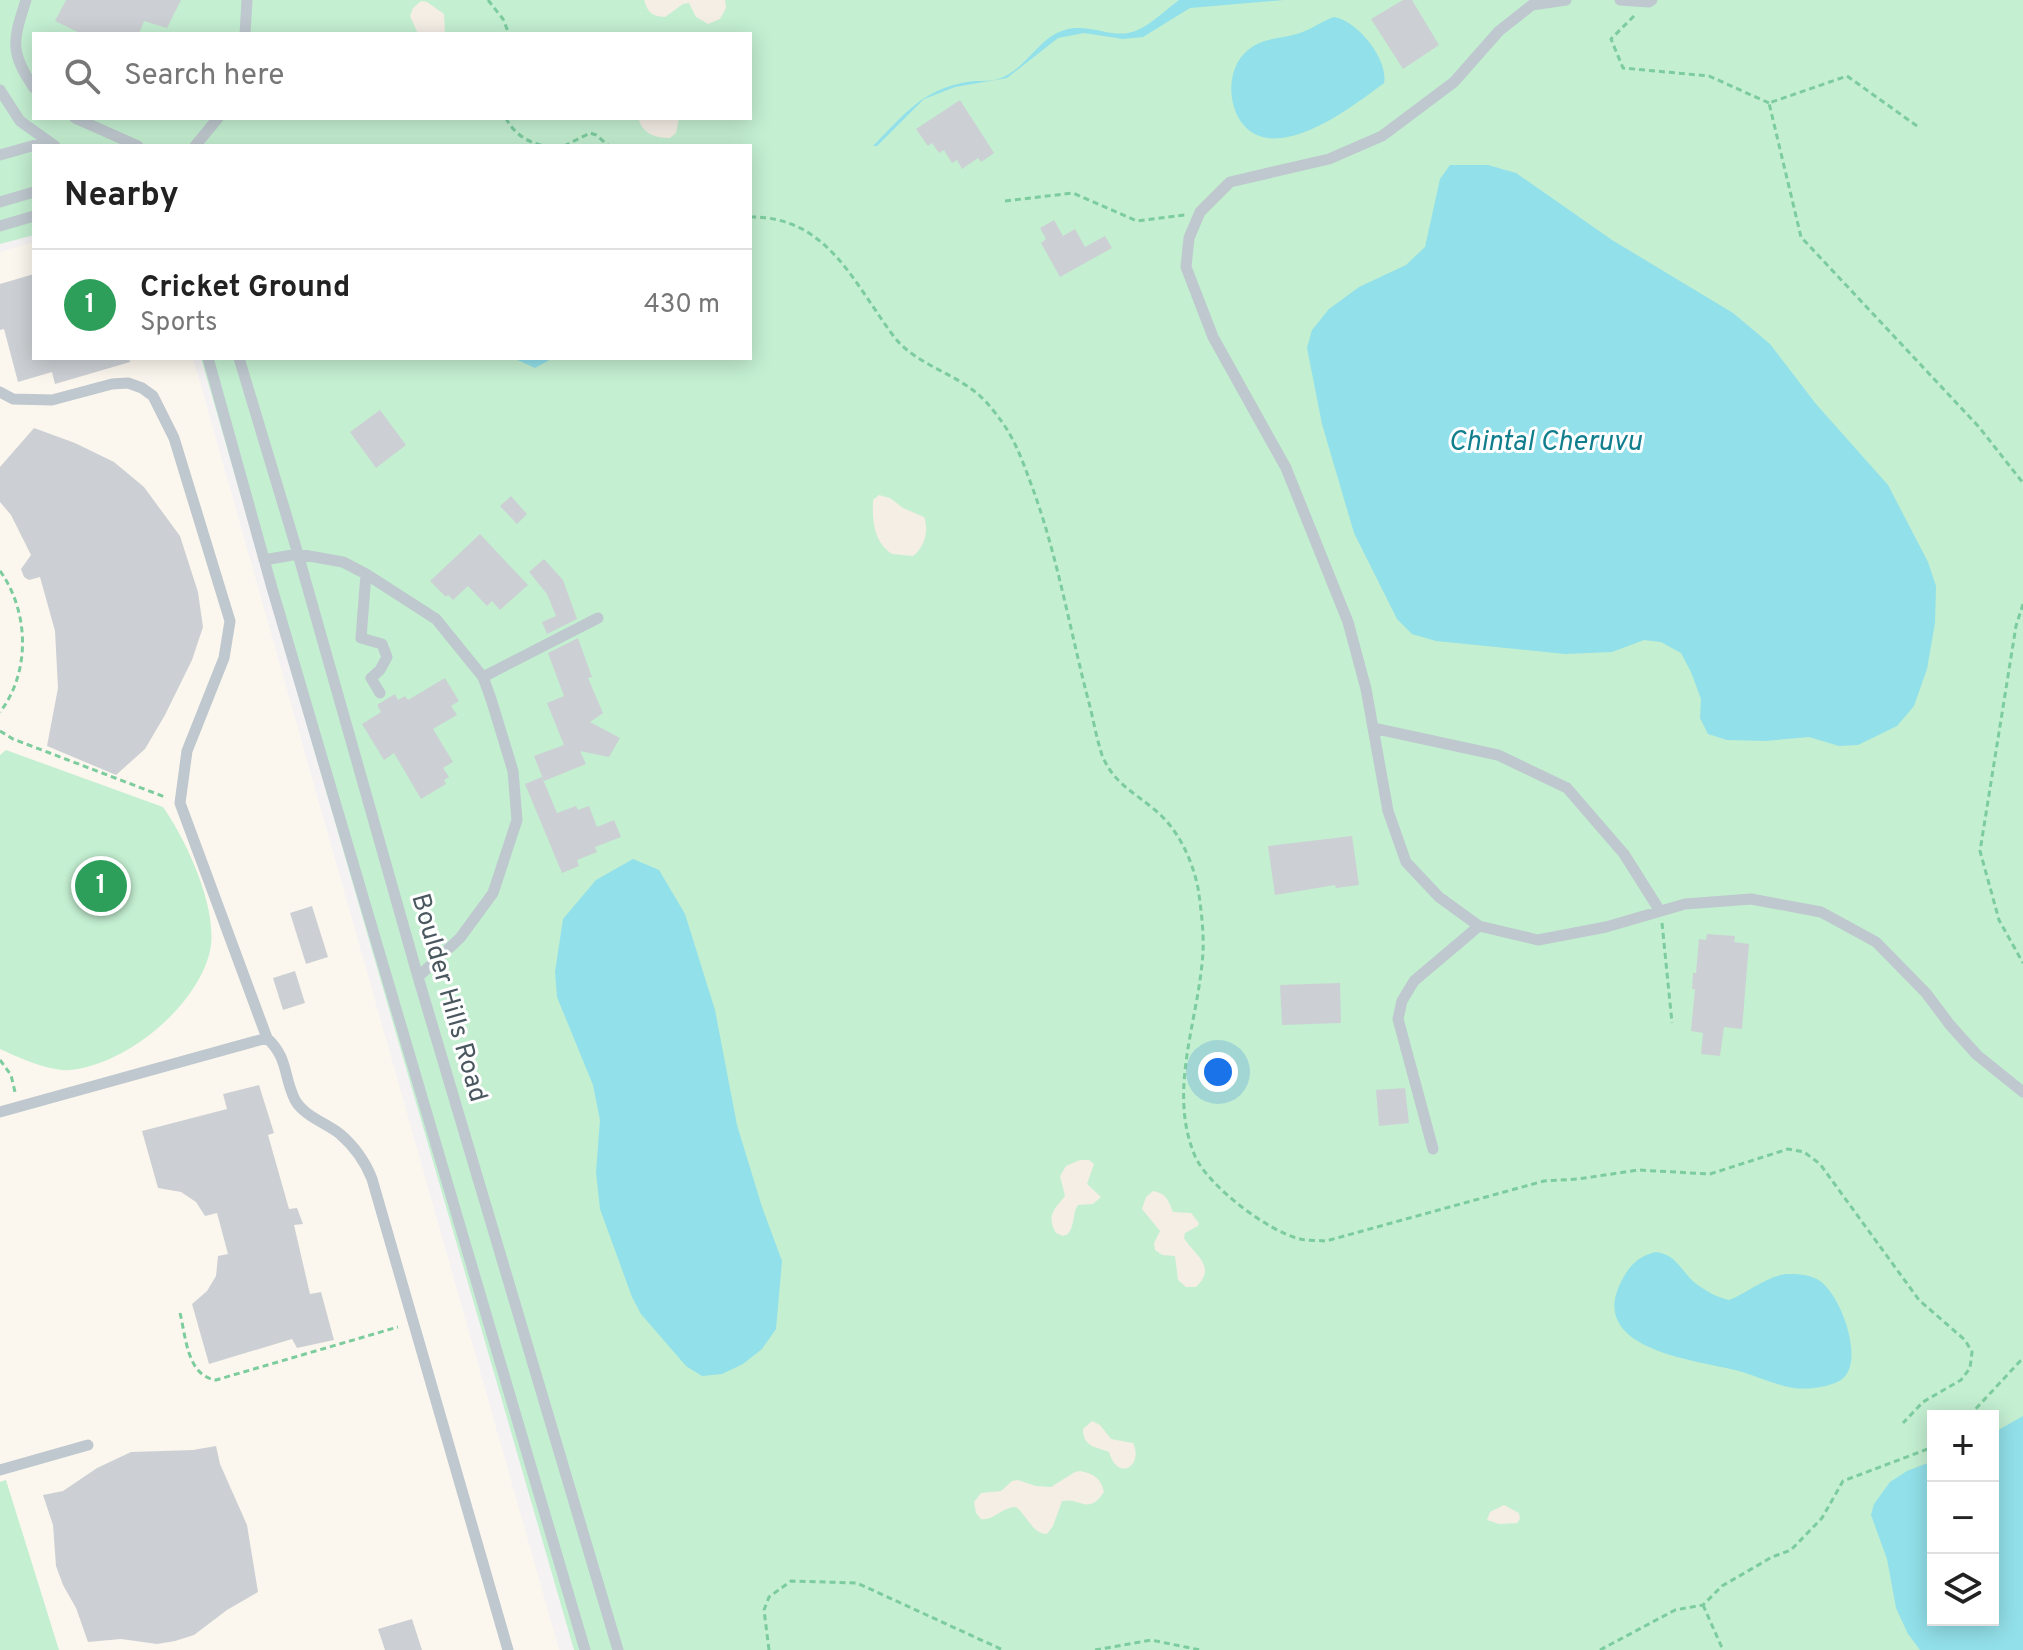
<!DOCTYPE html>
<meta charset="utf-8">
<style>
:root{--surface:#fff;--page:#f2f2f2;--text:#222;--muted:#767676;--line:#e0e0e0;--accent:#2185e0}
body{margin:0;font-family:Overpass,sans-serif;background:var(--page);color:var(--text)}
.controls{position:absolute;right:24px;bottom:24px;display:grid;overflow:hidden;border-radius:0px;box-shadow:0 4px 20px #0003}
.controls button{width:72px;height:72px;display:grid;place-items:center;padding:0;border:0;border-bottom:2px solid var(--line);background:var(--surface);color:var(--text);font:40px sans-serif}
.you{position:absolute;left:1218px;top:1072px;width:28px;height:28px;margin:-20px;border:6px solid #fff;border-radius:50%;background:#1a73e8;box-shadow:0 0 0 12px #1a73e833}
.badge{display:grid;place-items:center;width:52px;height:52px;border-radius:50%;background:var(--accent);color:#fff;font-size:26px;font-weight:700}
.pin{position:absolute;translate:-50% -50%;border:4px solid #fff;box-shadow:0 2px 8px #0006}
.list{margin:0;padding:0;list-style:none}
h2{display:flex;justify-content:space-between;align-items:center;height:104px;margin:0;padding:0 32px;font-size:34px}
h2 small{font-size:26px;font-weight:400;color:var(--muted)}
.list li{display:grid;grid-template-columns:52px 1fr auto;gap:24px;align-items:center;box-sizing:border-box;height:112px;padding:0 32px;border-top:2px solid var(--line)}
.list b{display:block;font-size:30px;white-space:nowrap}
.list p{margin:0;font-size:26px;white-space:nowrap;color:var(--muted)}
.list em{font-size:26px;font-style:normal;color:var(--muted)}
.icon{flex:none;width:44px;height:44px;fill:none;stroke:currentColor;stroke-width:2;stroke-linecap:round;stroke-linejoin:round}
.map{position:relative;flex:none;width:2023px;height:1650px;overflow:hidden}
.search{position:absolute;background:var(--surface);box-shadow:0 4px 20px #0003;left:32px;top:32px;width:720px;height:88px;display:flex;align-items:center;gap:20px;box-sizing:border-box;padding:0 28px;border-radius:0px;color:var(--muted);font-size:30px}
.panel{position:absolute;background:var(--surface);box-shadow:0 4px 20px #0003;left:32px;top:144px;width:720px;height:216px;border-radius:0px}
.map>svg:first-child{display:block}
</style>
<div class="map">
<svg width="2023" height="1650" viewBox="0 0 2023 1650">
<rect width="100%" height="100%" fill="#f4f2f3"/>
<path fill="#fcf7ee" d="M34,242V358H193L559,1650H0V252Z"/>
<path fill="#c4efd1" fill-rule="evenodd" d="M0,0H2023V1650H574L201,358H750V146H34V235L0,244ZM34,34H750V118H34ZM1933,1416H1993V1620H1933Z
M6,750L163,807C187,841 221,914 209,955C194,1009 125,1065 70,1070C51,1072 17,1057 0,1049V755Z
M6,1480L59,1650H0V1482Z"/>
<path fill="#f4eee5" d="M644,0H725L726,8L720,19L708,24L696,17L689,3L683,4L665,17C652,16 648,13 644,0Z
M421,1L427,2L444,14L445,34H418L410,16L413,8Z
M638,118H679L676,133L670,138C655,138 643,134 638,118Z
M879,495L890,498L903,508L924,517C929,530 925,547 913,556L892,554C874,542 872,521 873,500Z
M1080,1160H1089L1094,1164L1087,1184L1101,1197L1093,1204L1078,1205C1072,1213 1076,1223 1068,1234L1063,1236L1056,1233C1046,1215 1054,1210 1065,1196L1060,1176L1066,1166Z
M1153,1191C1167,1194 1168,1200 1173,1212L1191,1213L1199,1223L1198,1226L1185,1233L1184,1238C1194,1255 1218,1266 1196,1287H1186L1178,1280L1175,1256L1162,1255L1155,1250L1154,1243L1160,1231L1142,1209L1146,1197Z
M1092,1421L1100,1425L1111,1439L1133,1443C1144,1465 1118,1483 1109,1452C1096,1447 1083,1447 1083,1429Z
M1080,1471C1094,1474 1101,1478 1104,1492C1088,1516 1081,1497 1062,1501L1053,1526L1047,1534C1032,1534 1027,1515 1016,1507C1002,1507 994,1521 981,1519L976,1513L974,1502L981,1493L1001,1491L1012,1481L1018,1480L1036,1486L1051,1487L1075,1472Z
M1504,1505L1519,1513L1520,1519L1517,1523L1499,1524L1487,1520L1490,1512Z"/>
<path fill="#92e0ea" d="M1179,0H1284L1190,8L1143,37L1123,39L1084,33L1058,38L1007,78L955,87L924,99L877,146H873C904,115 921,90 967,82C977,80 988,82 998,79C1022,72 1035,45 1055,34C1082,19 1105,37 1128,33C1146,30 1164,11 1179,0Z
M1334,17C1357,20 1389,60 1384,83C1356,104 1305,143 1268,138C1229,134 1219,73 1248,50C1263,37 1283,39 1300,33C1312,29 1322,21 1334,17Z
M1450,165H1488L1516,173L1612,240L1733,313L1770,344L1816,404L1888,485L1928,562L1936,586L1935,623L1927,669L1914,706L1897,726L1858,745L1839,746L1809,737L1765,741L1727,740L1708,734L1700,718L1701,699L1691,672L1681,653L1661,642L1644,640L1612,652L1565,654L1436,641L1412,634L1397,619L1354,533L1322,424L1307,348L1312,330L1329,309L1359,287L1406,265L1425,247L1440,179Z
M513,358H553L535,368Z
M633,859L659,870L685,914L715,1010L737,1125L762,1207L782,1261L776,1329L762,1349L743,1364L722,1374L702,1376L686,1366L641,1314L632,1297L600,1209L596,1172L600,1120L593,1085L557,997L555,972L563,919L596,880Z
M1656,1252C1676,1254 1681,1271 1695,1283C1706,1291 1716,1297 1729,1300C1748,1293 1770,1273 1791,1274C1800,1274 1812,1275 1820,1281C1840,1295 1862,1353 1846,1375C1838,1387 1807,1390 1794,1388C1774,1385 1755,1375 1735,1370C1694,1360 1587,1349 1621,1282C1629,1266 1638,1256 1656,1252Z
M2023,1416V1650H1920L1908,1634L1896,1608L1887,1559L1871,1515L1874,1504L1890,1482L1907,1471L1933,1461V1620H1993V1433Z"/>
<path fill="#ccd0d4" d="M66,0H181L167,28L144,21L139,34H82L55,21Z
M1403,0H1412L1439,45L1403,69L1371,19Z
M960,100L994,153L981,162L978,158L962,169L957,160L952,163L944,150L939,153L932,143L928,146L916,129Z
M1054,220L1063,236L1075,229L1085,247L1105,236L1112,248L1060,277L1041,243L1046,239L1040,228Z
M34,274V358H129L130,362L55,384L52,372L18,382L4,329L0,330V284Z
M380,410L406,445L376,468L350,432Z
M34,428L75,443L114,462L144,487L180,536L198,592L203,627L192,660L165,715L145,749L116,775L47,746L58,688L55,631L40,577L29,580L24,577L21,569L31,555L11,515L0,502V467Z
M511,496L527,514L517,524L500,506Z
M480,534L528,585L500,610L492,601L487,606L468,586L453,600L448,595L446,597L430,581Z
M544,559L563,580L577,619L547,634L542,622L556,616L547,594L529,572Z
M578,638L592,677L588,678L603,713L590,722L620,738L609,757L580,751L586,764L544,781L534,756L564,745L547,703L564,696L548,653Z
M445,678L459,701L451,706L457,715L433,729L453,762L443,768L449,777L444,780L446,784L421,799L394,753L384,760L362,724L381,712L377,705L395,694L398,700L405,696L408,700Z
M542,777L557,813L576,806L578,810L589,806L597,827L614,820L621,837L595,847L597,852L577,860L579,866L562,873L525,784Z
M1352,836L1359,885L1336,888L1335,885L1275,895L1268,846Z
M312,906L328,957L306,964L290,913Z
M1707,934L1735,936L1734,942L1749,944L1742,1029L1724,1027L1720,1056L1701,1054L1703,1033L1691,1031L1695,989H1692L1693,973H1696L1699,939L1706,940Z
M295,971L305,1003L283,1010L273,978Z
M1340,983L1341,1023L1282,1025L1280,985Z
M259,1085L274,1133L268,1135L289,1209L297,1208L303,1224L294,1225L310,1294L321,1292L334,1340L297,1348L292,1339L209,1364L192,1304L207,1291L216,1276L218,1256L228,1254L217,1213L205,1216L196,1202L181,1192L158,1188L142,1131L227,1109L223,1094Z
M1405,1088L1409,1123L1379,1126L1376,1090Z
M216,1446L220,1464L247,1525L258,1592L227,1610L194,1635L175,1641L157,1644L121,1639L88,1642L76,1608L63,1585L56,1566L53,1525L43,1495L63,1491L97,1468L131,1452L193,1450Z
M412,1619L422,1650H385L378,1629Z"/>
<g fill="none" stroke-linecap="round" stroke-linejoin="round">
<path stroke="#7ccc9e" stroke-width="3" stroke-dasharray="6 4" stroke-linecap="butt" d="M488,0L503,19L509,34
M1634,16L1611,39L1623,68L1709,76L1769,103
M506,118C513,133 528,143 545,146
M1917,126L1847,76L1769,103L1801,237L1979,427L2023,483
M564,146L590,133L596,135L609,146
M1005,201L1073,193L1137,221L1185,215
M750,217C826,216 853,281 892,334C914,365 955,372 981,397C989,404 996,414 1002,422C1017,443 1025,468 1034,492C1058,559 1070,630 1088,699C1093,717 1096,737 1102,755C1113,783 1134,792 1155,810C1178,829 1192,859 1198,888C1201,908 1204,932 1203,952C1199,1020 1167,1090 1195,1156C1208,1186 1269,1232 1300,1239C1308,1241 1318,1240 1326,1241L1544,1181L1578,1179L1638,1170L1710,1174L1788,1149L1804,1152L1820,1164L1919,1300L1965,1340L1972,1352L1970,1368L1961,1380L1923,1402L1903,1423
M0,571C29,611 31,672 0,712
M2023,604L2016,626L1980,851L1999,920L2023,963
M0,731L13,739L165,797
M1662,923L1672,1023
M0,1060L11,1075L15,1092
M180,1313C186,1337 187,1376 216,1380L398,1327
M1969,1416L2023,1358
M1703,1605L1723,1650
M769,1650L764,1610L769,1597L791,1581L857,1583L1003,1650
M1095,1650L1151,1640L1200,1650
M1600,1650L1675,1610L1703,1605L1722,1586L1772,1557L1791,1550L1822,1518L1843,1481L1933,1447"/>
<path stroke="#bec8ce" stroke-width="11" d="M26,0C13,41 9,51 34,88
M1566,0L1532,5L1499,31L1454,82L1382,136L1329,159L1230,182L1200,212L1189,238L1186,267L1213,337L1286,468L1348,622L1366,689L1388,811L1406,862L1439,897L1479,926L1538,940L1606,927L1685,904L1751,899L1821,912L1876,942L1926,993L1950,1025L1977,1055L2023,1092
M1620,0L1649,2L1652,0
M245,34L247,0
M0,90L20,121L55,146
M75,118L138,146
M195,146L218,118
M0,155L46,142
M0,202L34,192
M0,226L34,216
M208,358L272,588L585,1650
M239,358L298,554L418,977L618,1650
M0,392L13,399L52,400L112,384L128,383L142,388L153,396L174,438L230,621L224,658L187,751L180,803L267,1038C289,1059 283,1076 295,1100C304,1116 326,1123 340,1134C355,1147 365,1161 372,1179L508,1650
M264,560L298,554L343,562L366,574L436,619L483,677L491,699L513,771L517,820L493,893L460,938L418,977
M366,574L361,638L382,644L387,657L380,670L371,678L380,693
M483,677L598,618
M1373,728L1498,755L1567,788L1624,854L1660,911
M0,1112L267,1038
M1433,1149L1398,1019L1402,1001L1414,981L1479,926
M0,1470L88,1445"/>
</g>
<g text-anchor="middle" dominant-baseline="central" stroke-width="6" stroke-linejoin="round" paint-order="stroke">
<g font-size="26" fill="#4a575f" stroke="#fff">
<text transform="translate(448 998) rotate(74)">Boulder Hills Road</text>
</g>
<g font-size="28" font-style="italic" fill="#117e8d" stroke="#fff">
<text x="1545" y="443">Chintal Cheruvu</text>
</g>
</g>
</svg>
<div class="controls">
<button>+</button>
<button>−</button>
<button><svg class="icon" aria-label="layers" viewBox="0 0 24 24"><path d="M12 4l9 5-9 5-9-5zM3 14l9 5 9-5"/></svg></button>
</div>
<div class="you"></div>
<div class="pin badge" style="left:101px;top:886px;background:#2e9e5b">1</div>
<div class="search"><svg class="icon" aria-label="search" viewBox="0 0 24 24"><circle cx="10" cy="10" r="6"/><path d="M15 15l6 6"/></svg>Search here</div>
<section class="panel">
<h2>Nearby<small></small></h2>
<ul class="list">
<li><span class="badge" style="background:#2e9e5b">1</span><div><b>Cricket Ground</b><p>Sports</p></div><em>430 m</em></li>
</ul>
</section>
</div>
